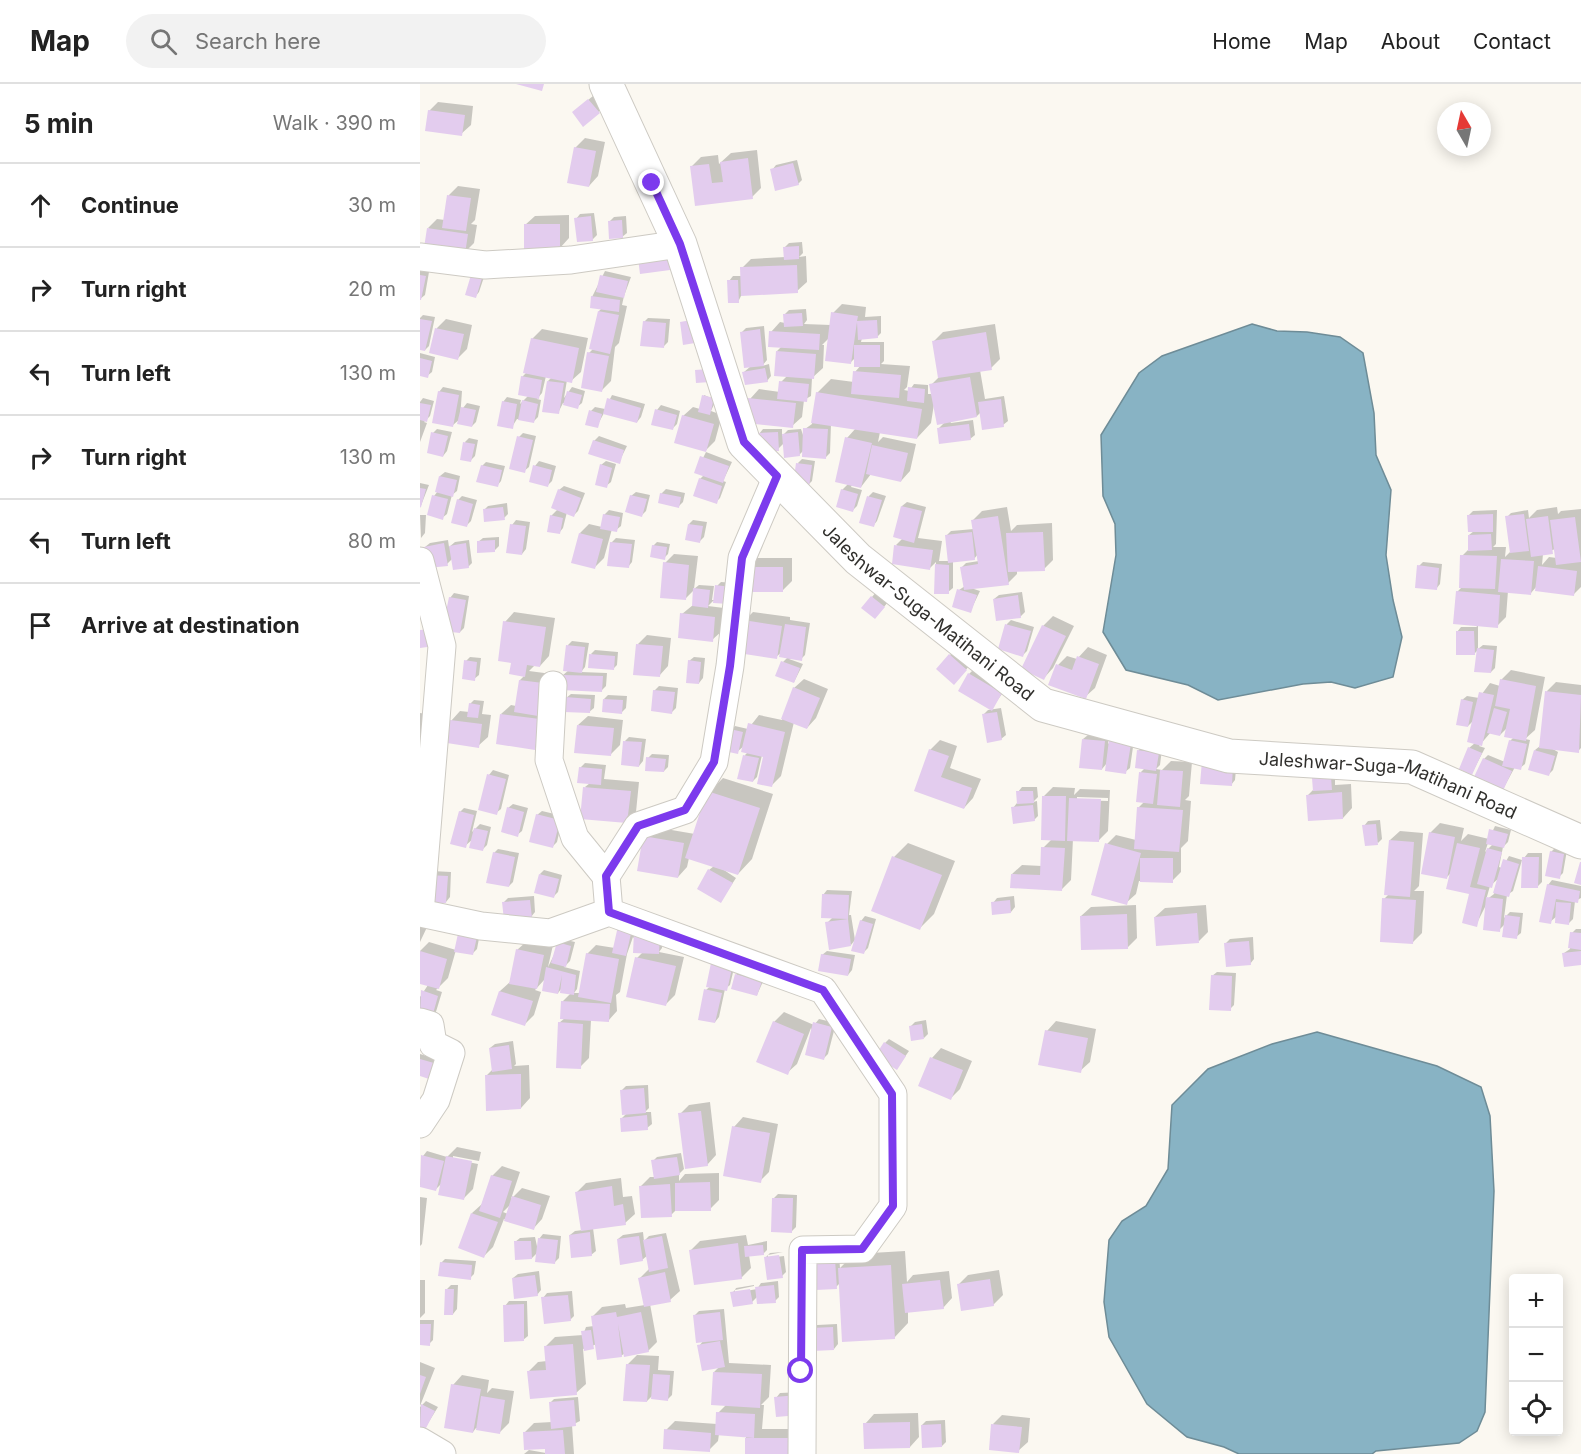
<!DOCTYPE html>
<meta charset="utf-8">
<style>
:root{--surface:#fff;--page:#f2f2f2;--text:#222;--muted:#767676;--line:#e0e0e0}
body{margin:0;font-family:Inter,sans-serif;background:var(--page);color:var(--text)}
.controls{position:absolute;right:18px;bottom:18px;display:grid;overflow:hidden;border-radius:6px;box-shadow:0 3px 15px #0003}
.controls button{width:54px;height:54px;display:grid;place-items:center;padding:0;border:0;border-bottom:2px solid var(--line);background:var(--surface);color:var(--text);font:30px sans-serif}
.compass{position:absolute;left:1017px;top:18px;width:54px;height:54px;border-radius:50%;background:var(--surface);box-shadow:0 3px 15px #0003;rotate:351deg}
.stop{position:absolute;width:18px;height:18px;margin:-14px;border:4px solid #7c3aed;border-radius:50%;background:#fff}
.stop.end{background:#7c3aed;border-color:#fff;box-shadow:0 2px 6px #0008}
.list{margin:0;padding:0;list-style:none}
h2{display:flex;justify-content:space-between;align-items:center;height:78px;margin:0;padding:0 24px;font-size:26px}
h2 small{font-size:20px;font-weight:400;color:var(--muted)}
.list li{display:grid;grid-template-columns:39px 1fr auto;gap:18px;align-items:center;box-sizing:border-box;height:84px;padding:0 24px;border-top:2px solid var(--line)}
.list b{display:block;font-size:22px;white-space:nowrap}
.list em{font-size:20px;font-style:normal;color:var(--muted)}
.icon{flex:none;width:33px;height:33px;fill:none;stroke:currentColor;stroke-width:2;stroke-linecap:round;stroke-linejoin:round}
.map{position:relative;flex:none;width:1161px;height:1370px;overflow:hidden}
header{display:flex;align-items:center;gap:36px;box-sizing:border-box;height:84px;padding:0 30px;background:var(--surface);border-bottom:2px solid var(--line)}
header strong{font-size:28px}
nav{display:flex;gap:33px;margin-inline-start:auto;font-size:21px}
.search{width:420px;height:54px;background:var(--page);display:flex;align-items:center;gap:15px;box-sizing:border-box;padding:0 21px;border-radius:33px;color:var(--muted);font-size:22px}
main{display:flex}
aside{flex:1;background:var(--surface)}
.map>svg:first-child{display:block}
</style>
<header>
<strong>Map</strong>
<div class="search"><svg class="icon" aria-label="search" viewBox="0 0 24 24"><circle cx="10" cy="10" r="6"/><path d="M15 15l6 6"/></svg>Search here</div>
<nav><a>Home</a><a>Map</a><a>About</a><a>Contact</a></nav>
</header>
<main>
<aside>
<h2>5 min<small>Walk · 390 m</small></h2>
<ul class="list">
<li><svg class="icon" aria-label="ahead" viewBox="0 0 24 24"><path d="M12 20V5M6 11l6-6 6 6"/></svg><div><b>Continue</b></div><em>30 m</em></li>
<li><svg class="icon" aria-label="right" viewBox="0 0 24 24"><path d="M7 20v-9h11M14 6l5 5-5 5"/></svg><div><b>Turn right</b></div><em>20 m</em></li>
<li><svg class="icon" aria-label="left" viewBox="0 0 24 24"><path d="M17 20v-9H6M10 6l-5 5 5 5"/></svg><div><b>Turn left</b></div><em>130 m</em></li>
<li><svg class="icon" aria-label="right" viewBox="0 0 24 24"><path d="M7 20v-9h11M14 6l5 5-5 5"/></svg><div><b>Turn right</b></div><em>130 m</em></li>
<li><svg class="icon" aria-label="left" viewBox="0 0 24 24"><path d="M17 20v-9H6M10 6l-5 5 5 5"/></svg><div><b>Turn left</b></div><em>80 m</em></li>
<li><svg class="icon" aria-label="arrive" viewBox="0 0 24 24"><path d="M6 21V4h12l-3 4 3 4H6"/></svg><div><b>Arrive at destination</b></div></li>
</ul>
</aside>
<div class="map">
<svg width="1161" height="1370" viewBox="0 0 1161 1370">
<rect width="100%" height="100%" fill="#fbf8f1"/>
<path fill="#88b3c4" stroke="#6e8c97" stroke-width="1.5" d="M832,240L857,247L887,248L920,253L943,269L954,329L956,371L971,406L966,471L973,516L982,553L973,593L935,604L911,598L883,600L798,616L768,601L706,586L683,548L696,471L695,440L683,412L681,351L719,289L742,272Z
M897,948L1017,982L1061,1003L1070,1032L1074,1107L1065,1328L1057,1347L1039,1359L956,1367L952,1370H819L804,1363L767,1353L727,1320L689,1253L684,1218L689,1156L702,1137L726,1122L748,1085L752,1021L788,985L852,960Z"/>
<path fill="#0003" fill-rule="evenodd" d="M173,12L183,24L164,41L158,24Z
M18,18L53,22L51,41L41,50L9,27Z
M165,54L185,58L178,92L169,102L155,64Z
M337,66L341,104L332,113L276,120L271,83L281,73L298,71L299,80L311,69Z
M377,76L382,96L378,100L352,86L356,81Z
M38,102L60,105L55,136L51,140L57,141L54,159L44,169L8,144L17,135L25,136L29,111Z
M174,129L177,151L172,156L156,135L160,130Z
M149,131V154L140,164L105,141L115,132Z
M206,132L207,149L202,153L190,137L194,133Z
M382,158L383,169L379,173L386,172L387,198L377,207L322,210L318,218L309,197L313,192H322V184L331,175L365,173V163L369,159Z
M0,187L9,188L5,211L0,215Z
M185,187L211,193L204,212L202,221L207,222L199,259L195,263L191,297L182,306L169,269L173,265L179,227L182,224L172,213Z
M65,190L59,208L55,213L47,210Z
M422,220L446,223L445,233L461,232V249L457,253L442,254L441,258H464V277L461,280L490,282L487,303L484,306L489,307L494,300L508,301V310H513L511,301L520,292L514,257L523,248L575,240L580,275L571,284L560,286L565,315L584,312L588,337L583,341L561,328L557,332L530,337L531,339L553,336L555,351L550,355L518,345L525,338L514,320L511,339L497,354L460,348L458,358L463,353L496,360L490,387L481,397L451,390L441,403L432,401L431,403L442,406L437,422L433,426L422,406L428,400L427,354L436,344L411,340L410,369L406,373L384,366L379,371L364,359L358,365L339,350L343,345H362V352L368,346L381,345L384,354L385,345L392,340L397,309L411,295L434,298L435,288L441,281L435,274L430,279L409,254L402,261H404L403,284L392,294L391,312L384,316L382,333L372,342L330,315L339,305L360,308L361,298L368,291L357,267L362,262L351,248L360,238L365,239V230L369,226L386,225L387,236L384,240L411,241L413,229Z
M3,231L15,233L9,262L5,266L0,265V234Z
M228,234L250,235L248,258L243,263L224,238Z
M26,235L52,241L47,265L38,274L11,268L17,244Z
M344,242L347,276L342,282L349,280L351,292L347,297L324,288L331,282L322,248L326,244Z
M122,245L168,254L161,288L151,297L147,296L144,314L152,303L165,307L162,319L157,323L143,319L138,329L128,297L132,293L126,292L122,309L117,315L121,316L118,333L114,337L97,335L92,343L83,318L87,313L101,316L100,320L108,312L102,293L107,288L112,255Z
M0,269L15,273L12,288L7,292L0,290Z
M23,303L42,307L40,335L33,341L19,308Z
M192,311L225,320L221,333L217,338L184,329L177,342L171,327L175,323L185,325Z
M284,311L296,316L291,327L302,331L295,357L286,366L263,332L273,323L280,325Z
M3,314L14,317L10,332L4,338L7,339L0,358V318Z
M47,319L60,322L56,338L52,342L43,324Z
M241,321L260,327L257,340L252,345L237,326Z
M17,345L32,348L27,367L23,372L13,349Z
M103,349L116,352L109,383L104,387L99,353Z
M179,352L207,362L199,378L174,357Z
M49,354L58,356L55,372L51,376L45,358Z
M286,368L312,378L303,397L306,398L300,414L296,418L280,395L284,391L276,388Z
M382,375L395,377L392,397L388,401L378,379Z
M119,377L136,382L132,397L128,401L115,382Z
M186,377L196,380L191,398L186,402L181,381Z
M66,378L85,382L81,397L77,402L62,382Z
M25,388L40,392L37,407L32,411L27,430L22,434L14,412L18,407L20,392Z
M0,399L9,401L0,424Z
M144,402L165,409L158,427L154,431L147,428L143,444L139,449L131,432L138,425L139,406Z
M246,405L265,409L263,418L259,422L241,410Z
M216,408L230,411L226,427L222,431L211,412Z
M453,408L466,412L457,437L453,442L441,438L449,412Z
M42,412L57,416L51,437L47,441L38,416Z
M487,418L506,423L498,454L522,457L519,477H529L527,451L531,447L554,445L553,436L562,427L587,423L591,447L597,441L632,439L633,476L624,485L597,487V490L588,499L548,503L560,507L550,528L539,506L545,502L542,483L546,479L559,477L558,470L554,475L533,477V504L528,508H516V478L510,484L476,461L483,454L475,452L482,422Z
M87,419L88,430L84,434L64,426L68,422Z
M1137,423L1138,430L1141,427L1161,425V503L1153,511L1117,502L1111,509L1088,507L1086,533L1077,542L1058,541V565L1063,561L1077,562L1075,584L1071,588L1058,566L1054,570L1037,548L1041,543H1057L1037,508L1043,502L1042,472L1050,464L1049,451L1054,447L1049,431L1053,427L1077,426L1076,460L1073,463H1086L1085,473L1091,467L1087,433L1091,429L1108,426L1109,434L1117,426ZM1135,465L1137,474L1129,473L1122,481L1123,470Z
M189,426L203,429L201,442L196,446L192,445L184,474L175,483L160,449L169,440L182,443L184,431Z
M0,431H6L5,449L1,454Z
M96,436L110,438L106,465L102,470L92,441Z
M273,436L287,438L284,453L280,457L269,440Z
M79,453V462L75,466L58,458L63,454Z
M196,454L215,456L212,478L208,483L191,459Z
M28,456L29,463L35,458L49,456L52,479L48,483L32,475L27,480L5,463L10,459Z
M237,458L250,460L248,470L244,474L233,462Z
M254,470L278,472L274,505L279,501L294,502L292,516H295L297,502L301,498L314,499L309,518L293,517L288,522L304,524L302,547L292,556L262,530L273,521L275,505L265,515L245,479Z
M335,474H372V497L363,506H326Z
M1003,478L1022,480L1020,500L1016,505L999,482Z
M456,508L468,518L459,529L452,513Z
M602,508L605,528L600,533L574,515L579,511Z
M34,509L49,512L44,544L40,548L30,514Z
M94,528L135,534L129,572L120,582L115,581L109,587L132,590L124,655L115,664L81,630L91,621L96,622L100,596L105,591L91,589L93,578L85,538Z
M333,528L370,533V536L390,539L385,571L381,575H369L383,580L374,598L363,578L368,573L362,568L356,573L324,537Z
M633,532L654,542L633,584L624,594L623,542Z
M591,536L614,543L607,567L603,571L580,564L587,540Z
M227,551L251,554L248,582L239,592L218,560Z
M152,557L169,559L165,583L161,588L187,589L186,602L182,606L143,591L149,586L148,561Z
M668,563L687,571L675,604L665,613L638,581L647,572L657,575Z
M175,566L198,568L197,581L193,585L171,570Z
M534,567L550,581L538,595L530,571Z
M50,573L61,574L59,591L54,595L46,577Z
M274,573L285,574L283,594L279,599L269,577Z
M558,581L590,599L571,625L549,590Z
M1091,586L1125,593L1115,646L1105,655L1110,656L1105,680L1100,684L1095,683L1082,707L1064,675L1068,671L1085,678L1090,657L1094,653L1088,643L1080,651L1071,648L1059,662L1065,664L1052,689L1049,664L1055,659L1054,636L1048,642L1042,616L1047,612L1059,614L1070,599L1080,602L1081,596Z
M384,595L408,605L396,634L387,644L374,638L361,692L352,701L345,672L342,671L337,693L333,697L325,671L328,668L325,661L317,668L311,646L315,642L328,645L339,631L362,636L374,604Z
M1136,598L1161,601V664L1158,667L1131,664L1138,668L1133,686L1128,691L1115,666L1120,662L1127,607Z
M239,602L258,604L256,624L252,628L234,607Z
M151,610L175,611L174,624L169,628L146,614Z
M188,611L207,612L206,624L202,628L184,615Z
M54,616L64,617L62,630L71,631L68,653L58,662L31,637L40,627L49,628L50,620Z
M581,624L586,651L581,655L564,630L568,626Z
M0,629L19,632L0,695Z
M168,632L203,636L200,661L191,670L158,641Z
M668,651L689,653L688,660L695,653L714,656L710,684L705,688L687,679L682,685L663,655Z
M209,653L226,655L223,677L219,682L205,657Z
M520,656L537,662L530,684L561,695L553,714L544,724L496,706L510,666Z
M723,662L742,665L740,681L736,685L742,686L751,677L772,678L769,712L765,716L771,717L768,757L761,764V788L752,797H719L716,810L706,819L687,760L696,751L716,756L718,724L724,718L721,688L725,684L718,667Z
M232,670L249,671L248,683L244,687L228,674Z
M788,673L817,675L815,696L811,701Z
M165,679L186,681L184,695L219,698L216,728L207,737L165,703L170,699L160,684Z
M73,686L89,691L81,725L76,729L69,691Z
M915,689V701L931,700L932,724L923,734L888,711L895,704L894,695L898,691Z
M303,694L353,710L332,775L318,790L301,784L316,794L301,817L289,786L294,782L269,774L267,783L258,793L225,753L234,743L275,750L289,708Z
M602,703H617L618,713L613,718L617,717L618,732L614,736L593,724L597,719L598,708Z
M633,703L655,704L654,711L660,705L690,706L688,747L679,756L653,755L651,796L642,805L592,790L602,781L622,782L623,764L632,755L623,713ZM657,713L688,714V717L657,716Z
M93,720L108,724L102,747L97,751L88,724Z
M44,724L57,727L52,748L60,740L71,743L67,761L63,765L53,755L45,762L40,728Z
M122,727L143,732L137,758L132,763L117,731Z
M960,736L962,755L958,759L944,742L948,737Z
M1020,739L1044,744L1041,757L1048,750L1069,755L1075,742L1091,746L1088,758L1083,763L1079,783L1082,784L1089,772L1102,776L1093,807L1087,811L1084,834L1090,828L1103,829L1101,849L1096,853L1085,840L1079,846L1067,819L1056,841L1052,805L1031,789L1027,793L1010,749ZM1068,759L1073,760L1065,768ZM1079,794L1074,810L1066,816L1070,802Z
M980,747L1003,749L999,802L994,807H1004L1002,849L993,858L964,815L969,810L970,756Z
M488,759L535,777L514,830L500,844L474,773Z
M1135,764L1147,766L1143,789L1139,793L1131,768Z
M78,765L99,769L93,798L89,802L74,769Z
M1108,769H1122V798L1117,803L1104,774Z
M124,786L142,791L138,808L134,812L120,790Z
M12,787L31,788L30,813L26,818Z
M1132,796L1161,802V814L1155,817L1153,835L1149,839L1137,832L1130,838L1128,801Z
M407,806L432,807L429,831H431L435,856L431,861L407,839L413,833L403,811Z
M114,812L115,828L111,833L84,818L88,814Z
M594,812L595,823L591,828L573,819L577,814Z
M716,821L717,854L707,864L661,832L671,823Z
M786,821L788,848L779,857L735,833L745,824Z
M445,832L456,835L448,864L444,868L441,837Z
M0,836L9,839L0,858Z
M199,843L244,845L242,864L239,868L264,873L255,911L246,920L217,874L223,868L213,853L207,870L200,908L196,911L197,927L188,937L171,936L169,974L160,983L139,939L145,934L142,918L151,909L142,904L138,909L125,895L115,906L121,908L114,931L105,940L73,930L80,907L90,898L97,866L107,857L133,861L128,883L142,855L155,858L150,877L144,883L160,887L157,905L154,909H160L167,870L176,861L195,864Z
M61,844L57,865L52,870L36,866L28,894L16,906L22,908L15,931L0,932V913L8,901L0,898V867L9,858L36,866Z
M1156,845H1161V880L1144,869L1150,865L1152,849Z
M833,853L834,875L830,880L805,860L810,855Z
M407,867L435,871L432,886L428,891L402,871Z
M315,880L310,901L305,905L299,933L295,938L286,906Z
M321,886L345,893L337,911L316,891Z
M797,888L816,889L814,921L810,925L792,892Z
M364,928L394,941L399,935L416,939L408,970L404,974L391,944L377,980L367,989L354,938Z
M506,936L508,950L504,954L491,942L495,938Z
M636,937L676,945L670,978L660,987L627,947Z
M469,955L489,967L477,984L465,959Z
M93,957L96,980L94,982L109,981L110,1014L101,1024L66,992L73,985L70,964L75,960Z
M521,964L552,977L540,1005L531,1014L512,974Z
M0,970L17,975L13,989L0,991Z
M228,1001L229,1024L225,1028H231L232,1040L227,1044L202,1034L207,1029L202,1006L206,1002Z
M290,1018L296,1071L287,1081L260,1030L269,1021Z
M323,1033L358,1040L349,1088L340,1097L314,1043Z
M37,1063L61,1068L59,1077L33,1072V1075L58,1080L53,1105L44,1114L22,1099L16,1105L0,1101L3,1072L7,1067L27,1073Z
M261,1069L264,1085L259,1090V1097L265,1090L299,1089V1116L290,1125L256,1126L251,1131L221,1102L230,1093H235L233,1077L237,1073Z
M82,1082L100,1088L91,1115L102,1104L130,1112L122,1135L113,1145L84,1135L73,1163L64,1172L52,1129L62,1120L72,1092ZM90,1121L88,1130L83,1128Z
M201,1094L203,1113L212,1112L215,1130L205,1139L173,1144L176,1167L171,1171L150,1151L155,1147L163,1146L157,1108L166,1099Z
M358,1110L377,1111L376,1143L372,1147L354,1114Z
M0,1113L7,1114L2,1160L0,1162Z
M223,1148L224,1157L229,1152L246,1149L260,1207L250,1216L230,1220L237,1258L228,1267L205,1269L201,1272L177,1260L163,1265L166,1300L156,1309L109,1287L118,1278L127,1277L125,1263L135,1253L163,1251L166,1243L174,1242L173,1232L182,1223L205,1220L206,1224L225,1221L220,1194L229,1185L228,1171L222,1176L198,1155L203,1151Z
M123,1150L141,1152L139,1174L135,1178L118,1168L112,1174L95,1158L100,1154L115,1153L118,1167L119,1155Z
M326,1151L328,1161L347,1157V1166L343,1170L329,1171L331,1184L321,1194L271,1166L280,1157Z
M485,1167L487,1198L493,1191L529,1187L532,1214L523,1224L488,1228V1239L474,1254L420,1199L416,1203L397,1204L419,1171L420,1184L434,1170Z
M363,1168L348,1171V1174L364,1172L366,1188L362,1192L345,1174L350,1169Z
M25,1175L56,1177L54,1190L50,1194L21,1179Z
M579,1186L583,1211L573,1221L539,1200L548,1191Z
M119,1187L121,1206L117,1211L93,1194L98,1190Z
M0,1196H5V1229L0,1234Z
M358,1197L359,1213L355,1217L337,1213L332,1218L312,1209L315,1206V1209L337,1205L341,1199Z
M31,1201H38L37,1225L33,1230L26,1206Z
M334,1201V1202L315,1206L316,1204Z
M152,1207L154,1232L150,1236L123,1214L127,1209Z
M89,1217H107L108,1252L103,1256L85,1222Z
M304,1225L309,1279L351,1281L349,1313L341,1321H344L342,1345H379V1362L326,1370V1352L299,1350L298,1357L289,1366L246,1346L255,1337L297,1340L298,1329L306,1321L294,1288L299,1283L279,1262L284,1256L274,1232L279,1227Z
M0,1236H14L13,1256L9,1260H0Z
M417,1240L418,1260L414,1265L393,1245L397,1241Z
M217,1271L239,1272L238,1286L254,1287L252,1311L248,1315L233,1311L227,1317L207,1281Z
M0,1278L15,1284L0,1322Z
M42,1291L69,1296L67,1309L72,1304L94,1307L89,1339L80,1348L56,1344L53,1348L33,1301Z
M382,1308L383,1325L356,1314L360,1309Z
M158,1313L160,1337L152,1341L154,1370H104L109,1366L126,1369V1363L104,1349L114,1339L132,1338L130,1319L134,1315Z
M6,1317L18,1323L5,1344L0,1342V1323Z
M498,1329L499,1353L490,1363L445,1340L454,1330Z
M582,1331L610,1334L608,1358L598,1367L573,1340Z
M525,1336L526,1358L522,1362L502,1341L506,1337Z"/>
<path fill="#e3ccee" d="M96,0H124L122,7Z
M168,15L180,29L163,43L152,28Z
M8,26L45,31L42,52L5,47Z
M154,63L176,67L169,103L147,99Z
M328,74L333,115L275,122L270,82L289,80L292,99L303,98L300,78Z
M373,79L379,101L355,107L350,85Z
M27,111L51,114L46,147L22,144Z
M171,132L173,157L157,158L154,134Z
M202,136L203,154L189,155L188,137Z
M104,140H140V165L104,166Z
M7,144L48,150L45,170L4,164Z
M379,162V175L364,176L363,163Z
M248,170L250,186L220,190L218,174Z
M377,181L378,209L321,212L320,183Z
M0,191L6,192L1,216H0Z
M51,191L62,194L56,214L45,211Z
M180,191L208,197L204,214L176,208Z
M307,196H318L319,219H308Z
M171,212L200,216L199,228L170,224Z
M178,227L199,231L190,270L169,265Z
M411,228L438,232L437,237L457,236L458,254L438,256L437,238L431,280L405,277Z
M382,229L383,242L364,243L363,230Z
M0,235L12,237L5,267L0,266Z
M277,235L281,258L263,261L260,238Z
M223,237L246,239L244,264L220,262Z
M15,244L44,250L38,276L9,269Z
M340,245L344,282L324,284L320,248Z
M349,247L400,250L399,266L348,263Z
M566,248L572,286L518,294L512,257Z
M111,254L159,264L152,299L103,289Z
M434,261H460V283H434Z
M356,267L396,270L394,295L354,292Z
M167,268L189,272L182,308L161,304Z
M0,274L12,277L8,294L0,292Z
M345,284L348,298L325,301L322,288Z
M289,285L290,298L276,299L275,286Z
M433,287L481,291L479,314L431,310Z
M101,292L122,296L119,315L98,311Z
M550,293L557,333L517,341L509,300Z
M127,297L144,299L139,330L122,328Z
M359,297L389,300L387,318L357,315Z
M488,303L505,305L504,319L487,317Z
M18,307L39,311L33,343L12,339Z
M147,307L162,311L158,325L143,321Z
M396,308L502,325L497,355L391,339Z
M282,311L294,314L290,331L278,328Z
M187,314L221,324L217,339L183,330Z
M328,314L376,319L373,344L326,339Z
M581,315L584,343L562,346L558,318Z
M102,316L118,320L114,339L98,336Z
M82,317L97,320L93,345L77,342Z
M0,319L11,321L7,338L0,336Z
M41,323L56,326L52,343L37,340Z
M235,325L257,331L253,346L231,341Z
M169,326L182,330L178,344L165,341Z
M262,331L294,340L286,368L254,359Z
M549,340L551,356L519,360L517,344Z
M383,344L408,345L406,375L382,373Z
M11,348L28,352L23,373L7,369Z
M358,348L359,367H338V349Z
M378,348L380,372L364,374L362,350Z
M97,352L113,356L105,389L89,385Z
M425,353L452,359L441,404L415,398Z
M173,356L204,366L200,380L168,370Z
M43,358L55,360L51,378L40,376Z
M452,361L488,369L481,398L446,390Z
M280,372L309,382L303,399L274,389Z
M376,379L392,381L389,403L373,401Z
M180,380L192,384L187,404L175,401Z
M61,381L82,386L78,403L56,398Z
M113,381L132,386L128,403L109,398Z
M19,392L37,396L33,413L15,408Z
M279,394L302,402L297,420L273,412Z
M0,404L6,405L1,423H0Z
M138,405L161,414L154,433L131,424Z
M421,405L438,410L433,428L416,423Z
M240,409L261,413L259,424L238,419Z
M12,411L28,415L23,436L7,431Z
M210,411L227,415L222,433L205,428Z
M447,412L462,416L454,443L439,439Z
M37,415L53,420L47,443L31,439Z
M481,422L502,427L494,459L473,453Z
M83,423L85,436L64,438L63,425Z
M183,430L200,433L197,448L180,445Z
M1073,430V448H1048L1047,431Z
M1104,430L1109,467L1090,469L1085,432Z
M130,431L143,434L140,450L127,448Z
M578,432L589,501L544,506L540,483L558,480L551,436Z
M1128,432L1133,470L1111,473L1106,435Z
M1155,433L1161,478L1136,481L1130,436Z
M90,440L106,442L102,471L86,469Z
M268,440L283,442L280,459L265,456Z
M552,448L555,476L528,479L525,451Z
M623,448L625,487L588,488L586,449Z
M159,449L183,455L175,485L151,479Z
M1071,450L1072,466L1048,467V451Z
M75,456V468L57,469V457Z
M190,458L212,460L209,484L187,482Z
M24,459L28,482L7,484L4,463Z
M46,459L49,484L33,486L29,462Z
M232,461L247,463L245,476L230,473Z
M474,461L513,466L510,486L472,480Z
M1040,471L1077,472L1075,505L1039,504Z
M1081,475L1114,477L1111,511L1078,508Z
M243,478L269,481L266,516L240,514Z
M515,480L529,481V510H514Z
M997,481L1019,484L1017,506L995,504Z
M1118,482L1157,487L1154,512L1115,507Z
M324,483H363V508H324Z
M295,501L311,503L309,520L293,519Z
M273,504L290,506L288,524L272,522Z
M537,505L557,511L551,529L532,523Z
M1036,507L1080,511L1078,544L1033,540Z
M598,511L601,534L576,537L573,515Z
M451,512L465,523L455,535L441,524Z
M29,513L46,516L40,549L22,547Z
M260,529L295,533L293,558L258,554Z
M323,536L362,542L357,575L318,569Z
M83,537L126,543L120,583L107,581L105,593L89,590L91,579L78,577Z
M365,540L386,543L382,577L359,573Z
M585,540L611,547L603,573L578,565Z
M622,541L646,552L624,596L601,585Z
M13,545L15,562L0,564V546Z
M1036,547H1054L1055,571H1036Z
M216,560L243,562L240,593L213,591Z
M146,561L165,563L162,589L143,587Z
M1057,564L1074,566L1071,589L1054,588Z
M169,570L195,572L194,586L168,584Z
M529,570L547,586L534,601L516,585Z
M657,572L679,580L666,615L628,601L636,580L652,586Z
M44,576L57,578L55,597L42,595Z
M268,576L281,578L279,600L266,599Z
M361,577L380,584L374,599L355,592Z
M548,589L582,609L572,627L538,607Z
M142,591L183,592L182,608L141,606Z
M1080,595L1116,602L1106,657L1084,653L1090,625L1075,622Z
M99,596L123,599L118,632L94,628Z
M373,603L400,614L387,645L361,635Z
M233,606L255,608L252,630L231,627Z
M1125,607L1161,611L1159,669L1119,664Z
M1059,608L1074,611L1062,662L1047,658Z
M145,613L171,615L170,629L144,628Z
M183,615L203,616L202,630L182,628Z
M1041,615L1053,618L1048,643L1036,641Z
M49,619L60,621L58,634L47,633Z
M1074,624L1087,628L1080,652L1067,649Z
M577,628L582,656L567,659L562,630Z
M80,630L120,635L115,666L76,660Z
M30,636L62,640L59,664L27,659Z
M328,639L365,648L352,703L337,700L343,673L321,668Z
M157,641L194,644L191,672L154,669Z
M310,645L323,648L318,670L304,667Z
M662,655L685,657L682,686L659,684Z
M689,656L711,660L706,690L685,687Z
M1089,656L1107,660L1101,686L1082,682Z
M203,657L222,658L219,683L201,681Z
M1048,663L1062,669L1052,691L1039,685Z
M509,665L529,672L521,693L552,704L544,725L494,707Z
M717,666L739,669L736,687L715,684Z
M1114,666L1135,672L1129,692L1108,686Z
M323,671L339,674L333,698L317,695Z
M226,673L246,675L244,688L225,687Z
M1063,674L1092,687L1082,709L1053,695Z
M782,677L813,679L812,702L780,700Z
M159,683L182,685L181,701L157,699Z
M740,686L763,687L760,723L737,721Z
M719,688L737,690L733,720L716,718Z
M67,690L86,695L77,731L58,726Z
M911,693L912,706L893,707L892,694Z
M163,703L211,707L207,739L160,735Z
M287,707L340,724L318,791L265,774Z
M596,707H613L614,719L597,720Z
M922,708L923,735L888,737L886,711Z
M622,712H646L645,757L621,756Z
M649,714L681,715L679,758L647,757Z
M613,721L615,737L593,740L591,723Z
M87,723L104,728L98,753L81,748Z
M717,723L763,726L759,768L714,765Z
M39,727L54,731L46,764L30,760Z
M116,730L140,736L133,764L109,758Z
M956,740L958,761L945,762L942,741Z
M54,744L68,747L63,767L49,764Z
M1069,745L1088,750L1084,764L1066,760Z
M1009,748L1035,753L1027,795L1001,790Z
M223,752L264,759L258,794L217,787Z
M969,756L994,758L990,813L964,811Z
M685,759L721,769L707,821L671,811Z
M1037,759L1060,764L1050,803L1066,806L1057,843L1042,839L1049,810L1026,805Z
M621,763L645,764L642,807L590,804L591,790L620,791Z
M1067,764L1082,768L1072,804L1057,800Z
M1130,767L1144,770L1140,795L1125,792Z
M73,768L95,773L89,803L66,799Z
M472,772L522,791L500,846L451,827Z
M1102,773H1119L1118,804H1101Z
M720,774H753V799L720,798Z
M1083,775L1099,780L1089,813L1073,809Z
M1160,778H1161V801L1154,799Z
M288,785L313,799L301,819L277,805Z
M119,790L139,795L134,814L114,809Z
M6,791L28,792L26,819H5Z
M1127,800L1160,807L1158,819L1136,815L1131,840L1119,838Z
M402,810L429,811L428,835L401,834Z
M1066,813L1083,815L1080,848L1063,846Z
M962,814L996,816L993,860L960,858Z
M110,816L112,834L84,836L82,818Z
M590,816L591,829L572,831L571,818Z
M1136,818L1151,819L1149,841L1135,839Z
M777,829L779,859L736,862L734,833Z
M707,830L708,865L661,866L660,832Z
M1085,831L1100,833L1097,855L1082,853Z
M428,835L431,862L409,866L405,838Z
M440,836L453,840L444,870L431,867Z
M198,842L212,845L206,872L192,869Z
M39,845L58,848L53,871L34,868Z
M214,848L240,849L239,870L213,869Z
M1150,848L1161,849V866L1148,864Z
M829,857L831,881L806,883L804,859Z
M137,858L151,862L146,883L131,879Z
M96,865L124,871L117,905L89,900Z
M0,867L27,875L19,905L0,900Z
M1161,867V881L1144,883L1142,869Z
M166,869L199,875L191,919L158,913Z
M401,870L431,875L428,892L398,887Z
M215,873L256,882L246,922L206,913Z
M291,879L312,884L307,907L286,903Z
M126,883L156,891L154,911L140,909L142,891L138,910L122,907Z
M315,890L342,897L337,912L311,905Z
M791,891L812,892L811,927L789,926Z
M284,905L302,909L295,939L278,936Z
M1,906L18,912L11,937L0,934Z
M79,907L113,917L105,942L71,931Z
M141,917L190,920L189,938L140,935Z
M353,937L384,950L368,991L336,978Z
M138,938L163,940L161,985L136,984Z
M393,938L412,943L404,976L385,971Z
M502,940L504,955L491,957L489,942Z
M625,946L668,954L661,989L618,981Z
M464,958L486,972L477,986L455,972Z
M89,961L92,985L72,988L69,964Z
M510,973L543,986L531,1016L498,1002Z
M0,975L14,979L9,995L0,992Z
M101,990V1025L66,1027L65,991Z
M224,1004L226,1029L202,1031L200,1006Z
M281,1027L288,1082L265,1085L258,1029Z
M227,1031L228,1046L201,1048L200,1034Z
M312,1042L350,1049L341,1099L303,1092Z
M1,1071L24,1077L16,1107L0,1103Z
M26,1072L52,1077L44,1116L18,1111Z
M257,1073L260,1091L234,1095L231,1076Z
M71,1091L92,1097L80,1134L59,1127Z
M290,1098L291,1127H255V1099Z
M250,1100L252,1133L221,1134L219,1102Z
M192,1102L194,1122L203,1120L206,1141L161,1147L155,1108Z
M92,1112L121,1121L114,1146L84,1137Z
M352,1114H373L372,1149L351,1148Z
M51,1129L78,1138L64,1174L38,1164Z
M170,1148L172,1172L151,1174L149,1151Z
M219,1152L223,1177L200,1181L197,1155Z
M242,1152L248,1184L229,1188L223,1156Z
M118,1154L138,1156L135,1180L115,1178Z
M94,1157H111L112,1175L95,1176Z
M318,1159L322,1195L274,1201L269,1166Z
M343,1161L344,1171L325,1173L324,1162Z
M359,1171L363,1194L347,1196L344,1173Z
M415,1175L417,1205L396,1206L394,1176Z
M20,1178L52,1181L51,1196L18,1192Z
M471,1181L475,1255L422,1258L418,1184Z
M245,1188L251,1218L224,1223L218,1194Z
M115,1191L118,1212L94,1215L92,1194Z
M570,1195L574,1222L541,1227L537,1200Z
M520,1196L524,1225L485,1229L482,1200Z
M354,1201L356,1219L337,1220L335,1203Z
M25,1205H34L33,1231H24Z
M330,1205L333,1220L313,1223L310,1208Z
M148,1211L151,1237L124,1240L121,1213Z
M104,1220V1257L84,1258L83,1221Z
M196,1228L197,1233L221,1228L229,1268L204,1273L198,1240L202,1273L177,1276L171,1232Z
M300,1228L303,1256L276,1259L273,1231Z
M0,1240H11L10,1262L0,1261Z
M413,1243L414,1266L392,1267L391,1244Z
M171,1246L174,1265L164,1267L161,1247Z
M300,1257L305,1283L282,1287L277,1261Z
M153,1260L157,1311L110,1315L107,1287L126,1286L124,1262Z
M206,1280L230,1281L227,1318L203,1317Z
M293,1288L342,1290L340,1324L291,1321Z
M233,1290L250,1291L248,1317L231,1315Z
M0,1291L6,1293L0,1310Z
M31,1300L61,1305L53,1349L24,1344Z
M379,1311L380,1331L356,1333L354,1313Z
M61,1312L85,1316L80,1350L56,1346Z
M154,1316L156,1342L131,1345L129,1318Z
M1,1320L15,1327L5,1346L0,1343Z
M296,1328L335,1330L334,1354L295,1351Z
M490,1338V1364L444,1365L443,1339Z
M521,1340L522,1363L502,1364L501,1341Z
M571,1340L602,1343L599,1369L569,1366Z
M244,1345L291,1349L290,1368L243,1365Z
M143,1346L145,1370H125V1365L104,1366L103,1348Z
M325,1354H370V1370H325Z"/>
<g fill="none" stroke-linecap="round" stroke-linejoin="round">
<defs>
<path id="minor" d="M0,173L65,181L151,176L260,160
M0,477L22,562L0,829L61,842L130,849L189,828L403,906L473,1010V1122L442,1165L383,1166L382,1370
M133,601L129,676L155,754L186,792
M189,828L186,792L218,742L265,726L294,678L310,582L322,474L357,392
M0,938L10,941L13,960L31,969L16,1016L0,1040
M0,1357L22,1370"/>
<g id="major">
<path id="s1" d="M186,0L260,160L324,359L438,475L623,621L809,672L992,683L1161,758"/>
</g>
</defs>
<use href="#minor" stroke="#cdcac3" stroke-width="29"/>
<use href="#major" stroke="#cdcac3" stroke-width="35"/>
<use href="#minor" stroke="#fff" stroke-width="27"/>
<use href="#major" stroke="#fff" stroke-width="33"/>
</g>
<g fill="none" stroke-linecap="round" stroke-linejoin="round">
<path stroke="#7c3aed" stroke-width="8" d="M232,99L260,160L324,358L357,392L322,474L310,582L294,678L265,726L218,742L186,792L189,828L403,906L472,1010L473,1122L442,1165L382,1166L381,1287"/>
</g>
<g text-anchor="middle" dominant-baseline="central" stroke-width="6" stroke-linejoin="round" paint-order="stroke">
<g font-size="18" fill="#31302d" stroke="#fff">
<text stroke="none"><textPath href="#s1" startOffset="636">Jaleshwar-Suga-Matihani Road</textPath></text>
<text stroke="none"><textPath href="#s1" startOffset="1140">Jaleshwar-Suga-Matihani Road</textPath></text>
</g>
</g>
</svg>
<div class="controls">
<button>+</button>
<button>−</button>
<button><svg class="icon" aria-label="locate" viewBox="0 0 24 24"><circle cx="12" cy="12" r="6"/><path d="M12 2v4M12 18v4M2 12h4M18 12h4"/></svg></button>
</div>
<svg class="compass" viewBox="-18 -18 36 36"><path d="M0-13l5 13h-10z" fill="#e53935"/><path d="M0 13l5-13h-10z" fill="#767676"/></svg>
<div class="stop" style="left:381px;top:1287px"></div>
<div class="stop end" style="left:232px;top:99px"></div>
</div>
</main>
